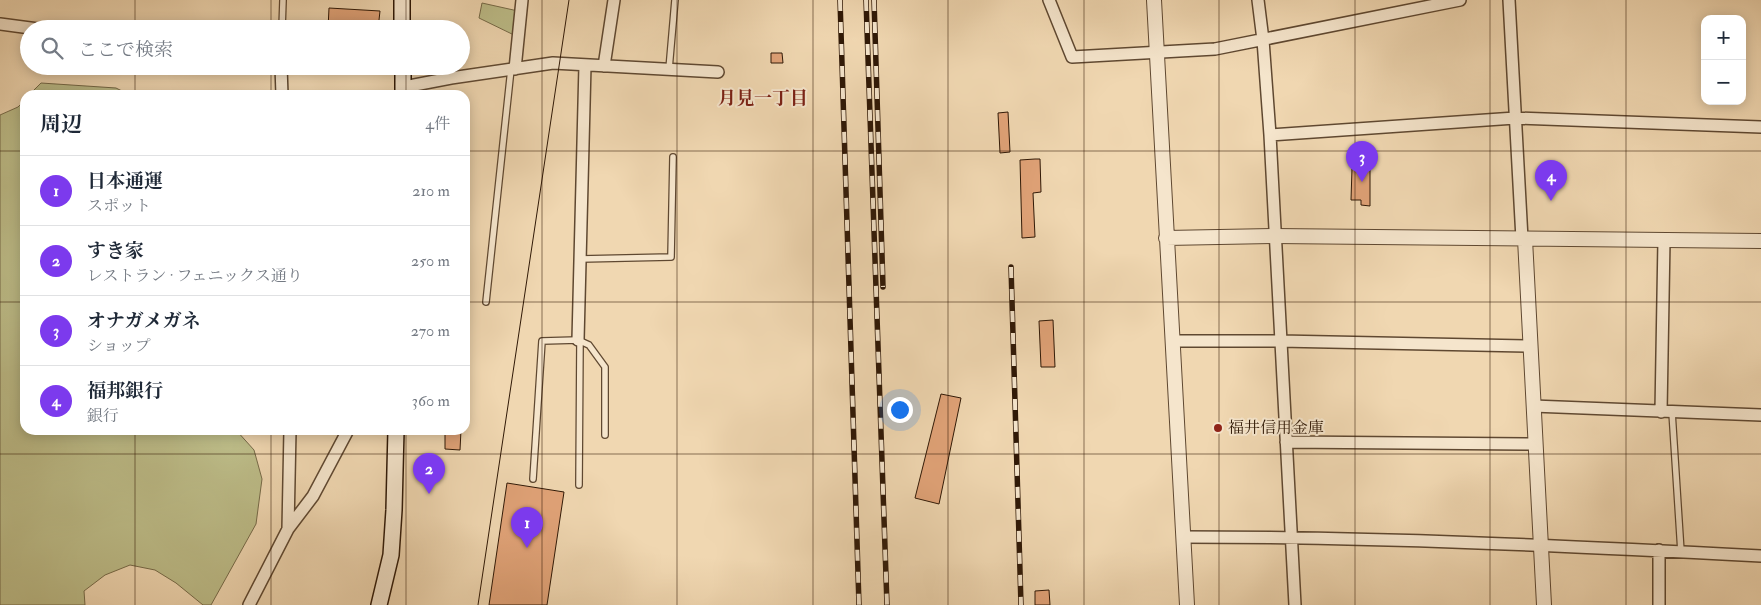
<!DOCTYPE html>
<html lang="ja">
<meta charset="utf-8">
<style>
:root{--surface:#fff;--page:#f6f6f7;--text:#1f2937;--muted:#747a83;--line:#e0e1e3;--accent:#7c3aed}
body{margin:0;font-family:"IM FELL Double Pica","Noto Serif JP",serif;background:var(--page);color:var(--text)}
.controls{position:absolute;right:15px;top:15px;display:grid;overflow:hidden;border-radius:10px;box-shadow:0 2px 12px #0003}
.controls button{width:45px;height:45px;display:grid;place-items:center;padding:0;border:0;border-bottom:1px solid var(--line);background:var(--surface);color:var(--text);font:25px sans-serif}
.you{position:absolute;left:899px;top:409px;width:18px;height:18px;margin:-12px;border:4px solid #fff;border-radius:50%;background:#1a73e8;box-shadow:0 0 0 8px #1a73e833}
.badge{display:grid;place-items:center;width:32px;height:32px;border-radius:50%;background:var(--accent);color:#fff;font-size:16px;font-weight:700}
.pin{position:absolute;translate:-50% -41px;filter:drop-shadow(0 1px 2px #0008)}
.pin::after{content:'';position:absolute;top:26px;width:18px;height:15px;background:inherit;clip-path:polygon(0 0,100% 0,50% 100%)}
.list{margin:0;padding:0;list-style:none}
h2{display:flex;justify-content:space-between;align-items:center;height:65px;margin:0;padding:0 20px;font-size:21px}
h2 small{font-size:16px;font-weight:400;color:var(--muted)}
.list li{display:grid;grid-template-columns:32px 1fr auto;gap:15px;align-items:center;box-sizing:border-box;height:70px;padding:0 20px;border-top:1px solid var(--line)}
.list b{display:block;font-size:19px;white-space:nowrap}
.list p{margin:0;font-size:16px;white-space:nowrap;color:var(--muted)}
.list em{font-size:16px;font-style:normal;color:var(--muted)}
.icon{flex:none;width:28px;height:28px;fill:none;stroke:currentColor;stroke-width:2;stroke-linecap:round;stroke-linejoin:round}
.map{position:relative;flex:none;width:1761px;height:605px;overflow:hidden}
.search{position:absolute;background:var(--surface);box-shadow:0 2px 12px #0003;left:20px;top:20px;width:450px;height:55px;display:flex;align-items:center;gap:12px;box-sizing:border-box;padding:0 18px;border-radius:28px;color:var(--muted);font-size:19px}
.panel{position:absolute;background:var(--surface);box-shadow:0 2px 12px #0003;left:20px;top:90px;width:450px;height:345px;border-radius:15px}
.map>svg:first-child{display:block}
</style>
<div class="map">
<svg width="1761" height="605" viewBox="0 0 1761 605">
<rect width="100%" height="100%" fill="#f0d7b1"/>
<filter id="stains"><feTurbulence type="fractalNoise" baseFrequency=".004" numOctaves="4"/><feColorMatrix values="0 0 0 0 .2 0 0 0 0 .09 0 0 0 0 .02 0 0 0 .5 -.17"/></filter>
<radialGradient id="worn" r=".72"><stop offset=".6" stop-color="#630" stop-opacity="0"/><stop offset="1" stop-color="#630" stop-opacity=".3"/></radialGradient>
<path fill="#bdbd89" stroke="#766a48" d="M482,3L518,11L516,36L479,18Z
M41,83L116,88L130,95H29Z
M25,100V430H236L254,450L262,479L256,524L211,605H203L176,583L155,570L130,565L105,575L84,591L85,605H0V115L18,107Z"/>
<path fill="#e1a378" stroke="#2f1806" d="M329,8L380,11L378,29H328Z
M771,53H782L783,63H771Z
M1008,112L1010,152L1000,153L998,113Z
M1035,159H1040L1041,192L1033,193L1035,237L1022,238L1020,160Z
M1352,168H1370V206L1361,205V200H1351Z
M1053,320L1055,367H1041L1039,321Z
M941,394L961,398L939,504L915,498Z
M445,430H461L460,450L445,449Z
M507,483L564,492L547,605H489Z
M1049,590L1050,605H1035V591Z"/>
<g fill="none" stroke-linecap="round" stroke-linejoin="round">
<defs>
<path id="service" d="M282,29L283,0
M669,69L675,0
M580,259L671,257L673,157
M486,302L511,69
M1672,412L1681,552
M533,479L542,341L578,340L589,345L605,367V435
M579,485L580,341"/>
<path id="minor" d="M1049,0L1072,57L1215,49L1460,0
M1258,0L1263,40L1270,135L1295,605
M1509,0L1522,239
M0,24L38,29
M281,66L282,95
M604,66L614,0
M515,69L522,0
M404,87L451,78L553,63L718,72
M1270,135L1515,118L1761,127
M578,340L585,65
M1172,341H1280L1530,346
M1533,406L1761,415
M1661,412L1664,240
M1286,442L1535,444
M288,529L290,430
M1183,537C1376,537 1568,546 1761,556
M249,605L288,529L313,496L348,430
M1659,605V550"/>
<path id="tertiary" d="M1154,0L1187,605
M1166,238L1274,236L1761,241
M1525,239L1544,605"/>
<path id="secondary" d="M402,0V29
M403,66V95
M379,605L391,555L394,510L396,430"/>
</defs>
<use href="#service" stroke="#5f4831" stroke-width="8"/>
<use href="#minor" stroke="#5f4831" stroke-width="14"/>
<use href="#tertiary" stroke="#5f4831" stroke-width="16"/>
<use href="#secondary" stroke="#2f1806" stroke-width="18"/>
<use href="#service" stroke="#f5e5cc" stroke-width="5.5"/>
<use href="#minor" stroke="#f5e5cc" stroke-width="11"/>
<use href="#tertiary" stroke="#f5e5cc" stroke-width="14"/>
<use href="#secondary" stroke="#f5e5cc" stroke-width="15"/>
<path stroke="#2f1806" stroke-width="1" d="M478,605L569,0"/>
<defs>
<path id="rail" d="M840,0L859,605
M866,0L887,605
M874,0L883,287
M1011,267L1021,605"/>
</defs>
<use href="#rail" stroke="#2f1806" stroke-width="5.5"/>
<use href="#rail" stroke="#f5e5cc" stroke-width="4" stroke-dasharray="11" stroke-linecap="butt"/>
</g>
<path fill="none" stroke="#2f1806" stroke-width="1" stroke-opacity="0.55" d="M135,0V29M271,0V29M406,0V29M542,0V605M677,0V605M813,0V605M948,0V605M1084,0V605M1219,0V605M1355,0V605M1490,0V605M1626,0V605M135,66V95M271,66V95M406,66V95M0,151H25M465,151H1761M0,302H25M465,302H1761M135,430V605M271,430V605M406,430V605M0,454H1761"/>
<circle fill="#8f2418" stroke="#f5e5cc" stroke-width="2" cx="1218" cy="428" r="5"/>
<g text-anchor="middle" dominant-baseline="central" stroke-width="4" stroke-linejoin="round" paint-order="stroke">
<g font-size="16" fill="#2f1806" stroke="#f5e5cc" text-anchor="start">
<text x="1228" y="428">福井信用金庫</text>
</g>
<g font-size="18" font-weight="bold" fill="#7a1f14" stroke="#f5e5cc">
<text x="763" y="98">月見一丁目</text>
</g>
</g>
<rect width="100%" height="100%" filter="url(#stains)"/>
<rect width="100%" height="100%" fill="url(#worn)"/>
</svg>
<div class="controls">
<button>+</button>
<button>−</button>
</div>
<div class="you"></div>
<div class="pin badge" style="left:527px;top:548px">1</div>
<div class="pin badge" style="left:429px;top:494px">2</div>
<div class="pin badge" style="left:1362px;top:182px">3</div>
<div class="pin badge" style="left:1551px;top:201px">4</div>
<div class="search"><svg class="icon" aria-label="search" viewBox="0 0 24 24"><circle cx="10" cy="10" r="6"/><path d="M15 15l6 6"/></svg>ここで検索</div>
<section class="panel">
<h2>周辺<small>4件</small></h2>
<ul class="list">
<li><span class="badge">1</span><div><b>日本通運</b><p>スポット</p></div><em>210 m</em></li>
<li><span class="badge">2</span><div><b>すき家</b><p>レストラン · フェニックス通り</p></div><em>250 m</em></li>
<li><span class="badge">3</span><div><b>オナガメガネ</b><p>ショップ</p></div><em>270 m</em></li>
<li><span class="badge">4</span><div><b>福邦銀行</b><p>銀行</p></div><em>360 m</em></li>
</ul>
</section>
</div>
